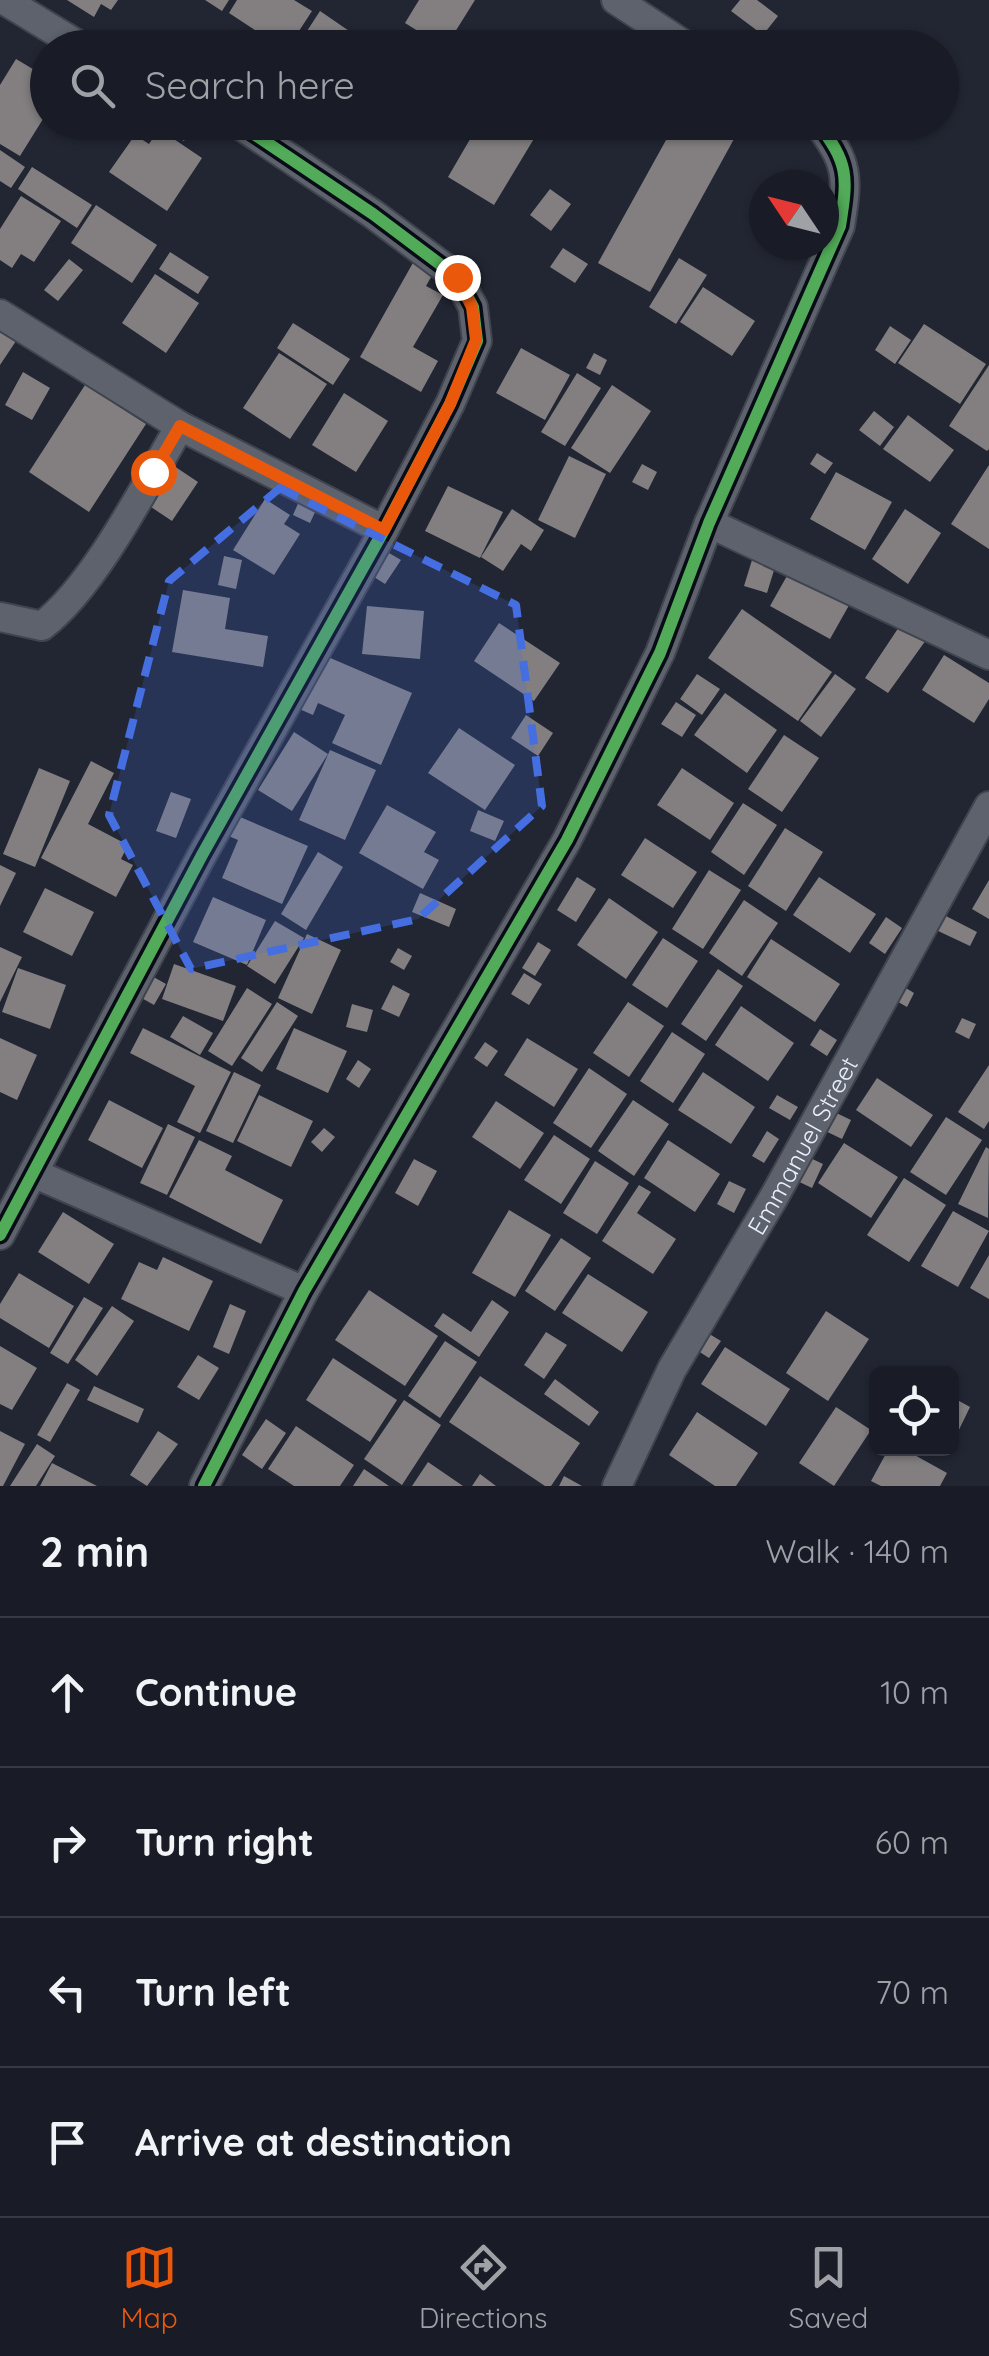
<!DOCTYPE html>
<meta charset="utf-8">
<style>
:root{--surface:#191c26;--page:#22252e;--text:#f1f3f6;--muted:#9fa1a7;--line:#373a43;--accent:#ea580c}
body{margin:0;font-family:Quicksand,sans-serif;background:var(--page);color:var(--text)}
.controls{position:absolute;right:30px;bottom:30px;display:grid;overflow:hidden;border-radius:15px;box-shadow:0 2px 8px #0004}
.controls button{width:90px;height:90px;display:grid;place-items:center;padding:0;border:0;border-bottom:2px solid var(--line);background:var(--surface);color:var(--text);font:50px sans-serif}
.compass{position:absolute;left:749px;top:170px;width:90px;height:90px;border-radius:50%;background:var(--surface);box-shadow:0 2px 8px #0004;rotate:305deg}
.stop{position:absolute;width:30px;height:30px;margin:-22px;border:8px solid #ea580c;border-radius:50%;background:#fff}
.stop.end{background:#ea580c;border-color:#fff;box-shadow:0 2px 10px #0008}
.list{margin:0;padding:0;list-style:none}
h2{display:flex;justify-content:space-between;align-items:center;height:130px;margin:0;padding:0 40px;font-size:42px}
h2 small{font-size:32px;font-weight:400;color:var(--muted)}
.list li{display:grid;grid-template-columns:65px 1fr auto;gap:30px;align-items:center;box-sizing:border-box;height:150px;padding:0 40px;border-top:2px solid var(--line)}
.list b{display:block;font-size:38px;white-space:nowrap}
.list em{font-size:32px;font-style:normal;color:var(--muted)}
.icon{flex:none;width:55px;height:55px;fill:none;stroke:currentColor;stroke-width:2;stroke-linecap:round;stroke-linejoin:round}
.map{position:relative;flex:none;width:989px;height:1486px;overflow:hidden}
.search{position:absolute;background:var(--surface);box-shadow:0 2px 8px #0004;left:30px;right:30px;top:30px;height:110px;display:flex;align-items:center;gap:25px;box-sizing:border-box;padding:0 35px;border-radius:55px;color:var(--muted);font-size:38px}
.sheet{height:730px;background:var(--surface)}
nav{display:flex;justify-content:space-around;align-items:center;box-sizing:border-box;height:140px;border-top:2px solid var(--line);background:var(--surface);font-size:28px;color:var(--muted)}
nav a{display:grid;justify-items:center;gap:5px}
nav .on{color:var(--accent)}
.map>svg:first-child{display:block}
</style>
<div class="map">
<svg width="989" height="1486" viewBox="0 0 989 1486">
<rect width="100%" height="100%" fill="#212632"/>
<path fill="#837f81" d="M67,0H118L111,10L101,4L94,17Z
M205,0H229L222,11Z
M237,0H294L312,11L288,48H282L229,13Z
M419,0H475L445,48L405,23Z
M740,0H757L778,16L763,35L731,11Z
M320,11L374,48H296Z
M534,33L559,48H525Z
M16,59L48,78V111L20,156L0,144V85Z
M165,122H190L194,125L184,141L162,128Z
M480,122H544L494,205L448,177Z
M676,122H703L734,139L650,292L598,263Z
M159,129L202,158L167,211L109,172L135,135L149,144Z
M0,150L25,167L11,188L0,181Z
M32,167L92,205L77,228L18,189Z
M550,189L571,204L551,231L530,215Z
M21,196L61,221L34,262L21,254L12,268L0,260V229Z
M96,205L157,245L132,283L71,243Z
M563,248L588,264L575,283L550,267Z
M170,252L209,277L198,294L159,269Z
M679,258L707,275L676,324L649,307Z
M69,259L83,270L58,301L44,290Z
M414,261L434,272L426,286L443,295L413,347L438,361L421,392L360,357Z
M155,274L199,303L166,353L122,323Z
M703,287L755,321L732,356L680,322Z
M293,323L350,359L333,385L277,348Z
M924,324L986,364L960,404L898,363Z
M890,326L911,340L895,364L875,350Z
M0,330L16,341L0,365Z
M521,348L570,375L545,420L496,393Z
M279,353L327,384L290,439L243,408Z
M594,353L607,360L600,375L586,368Z
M989,365V449L987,451L949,426Z
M23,372L50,388L32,420L5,405Z
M577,373L601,388L565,446L541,432Z
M85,385L146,424L89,512L29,472Z
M612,385L651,411L610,473L571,448Z
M344,393L388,421L356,472L312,445Z
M874,411L894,427L880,446L859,430Z
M908,415L954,450L930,482L883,449Z
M817,453L833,463L825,474L810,464Z
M569,456L606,474L575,538L538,520Z
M168,462L198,482L172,521L142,501Z
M642,464L657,472L648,490L632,482Z
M989,465V549L951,524Z
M836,472L892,502L865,550L810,519Z
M448,486L503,512L480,558L425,531Z
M265,499L290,515L284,524L300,534L274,575L233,550Z
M300,499L317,508L310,523L293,515Z
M512,509L544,530L531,551L521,544L503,571L481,557Z
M905,509L941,533L908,584L872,559Z
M389,553L401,560L385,584L374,577Z
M224,556L242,560L236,589L218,585Z
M752,560L775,567L767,593L744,586Z
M792,567L852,600L830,639L770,606Z
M183,590L230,598L225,629L268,636L263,667L172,652Z
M367,606L424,611L420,659L362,654Z
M742,609L832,672L798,721L708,658Z
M499,623L560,663L534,701L474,661Z
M901,624L926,640L888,693L865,678Z
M321,654L412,693L381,765L332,743L345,715L318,703L313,715L297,708Z
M944,655L989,683V699L974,723L922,690Z
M697,674L720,689L702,715L680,699Z
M835,674L856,689L821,737L800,721Z
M725,693L777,730L747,773L694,735Z
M676,702L696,715L682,737L661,724Z
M526,715L553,733L538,756L511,738Z
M459,728L515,765L485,810L428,773Z
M294,732L328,754L292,811L258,790Z
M784,735L819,758L782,812L748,789Z
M330,750L376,770L345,840L299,820Z
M91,761L114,773L88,824L128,845L121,859L133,865L116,897L41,858Z
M39,768L70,781L35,867L3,854Z
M682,768L734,803L710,840L657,805Z
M171,792L191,799L176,838L156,831Z
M743,803L777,825L744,875L711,852Z
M387,805L436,832L424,852L439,860L423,889L359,853Z
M478,810L504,821L495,841L470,831Z
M233,814L308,846L282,904L222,878L238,840L224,834Z
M785,828L823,852L786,911L748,886Z
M645,838L697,872L673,908L621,875Z
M318,852L343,867L306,930L281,914Z
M0,865L16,873L0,906Z
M709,870L741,890L703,949L672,929Z
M577,877L596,889L576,922L557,910Z
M819,877L876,914L850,953L793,915Z
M989,880V919L972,909Z
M45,888L94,912L72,956L23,932Z
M420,893L456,909L449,927L412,912Z
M213,897L266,920L247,965L193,942Z
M609,898L658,932L626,979L577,945Z
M744,900L778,923L742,976L709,953Z
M944,915L977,932L970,946L936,930Z
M886,917L902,928L885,954L869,943Z
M275,921L304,938L275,984L247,966Z
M307,934L341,950L312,1014L278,998Z
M663,938L698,961L667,1008L632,985Z
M771,939L840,984L815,1022L747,977Z
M538,942L551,950L535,976L522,968Z
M0,947L22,957L0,1002Z
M398,948L412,956L404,970L390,962Z
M174,964L236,986L223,1021L162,999Z
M18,968L66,985L50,1029L2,1012Z
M718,969L743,986L706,1041L681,1024Z
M524,973L542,984L529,1005L511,994Z
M150,975L166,984L154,1005L138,996Z
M393,985L410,994L399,1017L381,1009Z
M901,985L914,993L907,1007L893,999Z
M247,988L272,1004L232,1066L208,1051Z
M277,1002L298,1016L262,1072L241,1058Z
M628,1002L664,1026L629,1077L593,1053Z
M352,1004L373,1010L367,1032L346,1027Z
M741,1006L794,1043L768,1081L715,1045Z
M183,1016L213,1033L200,1055L170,1037Z
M962,1018L976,1024L969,1039L955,1032Z
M143,1028L231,1072L200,1133L177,1122L195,1086L130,1053Z
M294,1028L347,1051L328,1093L276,1069Z
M820,1029L837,1040L827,1056L810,1045Z
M672,1032L705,1054L673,1103L640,1081Z
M0,1038L37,1055L17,1100L0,1092Z
M527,1038L578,1069L554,1107L504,1075Z
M485,1042L498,1051L487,1067L474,1058Z
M358,1060L371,1069L359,1088L346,1079Z
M989,1065V1121L984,1129L958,1112Z
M589,1068L627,1094L591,1148L553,1123Z
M234,1072L261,1085L233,1143L206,1131Z
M703,1072L755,1107L731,1144L678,1110Z
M877,1078L933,1115L911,1147L856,1110Z
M259,1095L313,1121L291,1167L237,1141Z
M777,1095L798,1107L790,1120L769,1108Z
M109,1100L163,1128L142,1168L88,1140Z
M633,1100L669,1124L634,1176L598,1151Z
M496,1101L544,1133L520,1169L472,1137Z
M828,1109L851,1120L842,1139L819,1128Z
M946,1117L982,1140L946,1195L910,1172Z
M168,1124L195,1137L167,1195L140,1183Z
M324,1128L335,1137L322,1152L311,1142Z
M767,1131L779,1139L764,1163L752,1156Z
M554,1135L590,1159L561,1204L524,1180Z
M199,1140L232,1156L225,1170L283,1200L261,1244L169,1197Z
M668,1140L720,1174L695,1212L644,1178Z
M844,1143L898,1177L871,1218L818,1183Z
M986,1147L989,1149L988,1218L958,1204Z
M804,1155L823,1164L812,1188L793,1179Z
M414,1159L437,1171L418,1206L395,1193Z
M595,1161L629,1183L597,1234L563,1213Z
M904,1178L946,1205L909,1262L867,1235Z
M729,1181L746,1189L734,1213L717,1204Z
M639,1185L651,1192L637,1213L676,1239L653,1274L602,1241Z
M509,1210L551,1235L515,1297L472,1273Z
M953,1211L989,1231L958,1287L921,1266Z
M63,1212L114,1244L89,1284L38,1252Z
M561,1238L591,1258L555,1311L525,1291Z
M989,1255V1299L970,1288Z
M163,1257L213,1281L189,1331L121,1299L139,1262L157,1270Z
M19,1273L74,1306L49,1348L0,1318V1304Z
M588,1274L648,1312L622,1352L562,1313Z
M369,1290L438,1336L405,1386L335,1340Z
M84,1297L103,1308L68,1364L50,1353Z
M492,1300L509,1312L479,1357L434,1326L443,1313L471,1332Z
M230,1304L246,1311L229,1354L213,1347Z
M112,1306L134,1321L97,1376L75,1360Z
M826,1311L869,1339L828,1401L786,1373Z
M546,1332L567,1345L544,1379L524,1365Z
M706,1332L721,1341L709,1358L695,1349Z
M445,1341L477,1362L440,1418L408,1396Z
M0,1346L37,1368L12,1410L0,1404Z
M725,1347L790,1389L766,1426L701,1384Z
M198,1355L219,1368L199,1400L177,1387Z
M333,1358L397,1400L370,1442L306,1400Z
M480,1376L580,1443L551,1486H545L449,1422Z
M555,1379L599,1412L589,1426L544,1394Z
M67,1383L80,1390L50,1442L37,1435Z
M94,1386L144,1409L138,1423L87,1400Z
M952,1397L970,1407L955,1438L952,1436Z
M404,1400L441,1425L402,1485L364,1459Z
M836,1407L871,1430L834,1486L799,1463Z
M697,1412L758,1453L736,1486H715L669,1455Z
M266,1419L286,1433L262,1469L242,1455Z
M296,1426L354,1465L340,1486H294L268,1469Z
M0,1431L25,1444L3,1486H0Z
M158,1431L178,1444L147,1486L130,1475Z
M37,1444L55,1456L36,1486H10Z
M889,1448H902L947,1473L940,1486H881L871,1481Z
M428,1462L463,1486H412Z
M52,1463L97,1486H40Z
M364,1469L389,1486H353Z
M480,1474L496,1486H472Z
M564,1476L582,1486H559Z"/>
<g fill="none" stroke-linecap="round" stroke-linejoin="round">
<defs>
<g id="minor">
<path d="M4,0L83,48"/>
<path d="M616,0L689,48"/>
<path d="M0,314L180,426L384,530"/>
<path d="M709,523L989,655"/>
<path d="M0,617L42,626C96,584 145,486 180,426"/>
<path d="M33,1173L304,1291"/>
<path d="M0,1235L202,855L384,530L450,404L477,341L473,307L457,277L373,214L236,122"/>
<path d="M204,1486L304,1291L567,840L660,653L709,523L840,226C848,176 849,164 817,122"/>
<path id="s1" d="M617,1486L672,1369L774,1197L989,806"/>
</g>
</defs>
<use href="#minor" stroke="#40444f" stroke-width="32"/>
<use href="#minor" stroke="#5e626c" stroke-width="28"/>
<defs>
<path id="cycleway" d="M0,1235L202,855L384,530L450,404L477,341L473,307L457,277L373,214L236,122
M204,1486L304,1291L567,840L660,653L709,523L840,226C848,176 849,164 817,122"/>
</defs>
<use href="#cycleway" stroke="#080c16" stroke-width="19"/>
<use href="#cycleway" stroke="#51ab58" stroke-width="12"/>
</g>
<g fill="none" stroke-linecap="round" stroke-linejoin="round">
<path stroke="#ea580c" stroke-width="12" d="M153,472L180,426L384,530L450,404L476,340L472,307L457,277"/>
</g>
<path fill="#456ee0" fill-opacity="0.2" stroke="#456ee0" stroke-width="8" stroke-dasharray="20 12" stroke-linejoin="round" d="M280,488L516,605L542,806L418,919L191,969L109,815L169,581Z"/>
<g text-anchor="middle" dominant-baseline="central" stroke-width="10" stroke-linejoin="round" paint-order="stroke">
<g font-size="25" fill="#e7eefe" stroke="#080c16">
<text stroke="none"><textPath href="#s1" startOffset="388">Emmanuel Street</textPath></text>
</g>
</g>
</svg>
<div class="controls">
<button><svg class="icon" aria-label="locate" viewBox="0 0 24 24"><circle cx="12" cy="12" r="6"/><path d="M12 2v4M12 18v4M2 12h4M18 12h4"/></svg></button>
</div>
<svg class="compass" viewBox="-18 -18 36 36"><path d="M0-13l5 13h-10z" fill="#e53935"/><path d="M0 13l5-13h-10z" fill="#9fa1a7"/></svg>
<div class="stop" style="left:153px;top:472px"></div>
<div class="stop end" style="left:457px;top:277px"></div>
<div class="search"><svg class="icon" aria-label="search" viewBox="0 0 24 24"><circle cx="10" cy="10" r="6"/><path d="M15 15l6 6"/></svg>Search here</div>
</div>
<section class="sheet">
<h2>2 min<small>Walk · 140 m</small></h2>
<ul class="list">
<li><svg class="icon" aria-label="ahead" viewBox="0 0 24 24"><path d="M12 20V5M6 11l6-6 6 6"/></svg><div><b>Continue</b></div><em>10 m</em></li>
<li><svg class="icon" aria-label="right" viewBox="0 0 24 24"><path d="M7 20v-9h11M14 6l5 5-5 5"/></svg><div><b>Turn right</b></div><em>60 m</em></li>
<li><svg class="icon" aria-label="left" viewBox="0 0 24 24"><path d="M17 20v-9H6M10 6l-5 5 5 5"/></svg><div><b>Turn left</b></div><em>70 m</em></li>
<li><svg class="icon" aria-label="arrive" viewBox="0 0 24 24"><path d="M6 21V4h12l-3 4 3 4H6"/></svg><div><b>Arrive at destination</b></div></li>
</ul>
</section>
<nav>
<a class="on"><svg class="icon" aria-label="map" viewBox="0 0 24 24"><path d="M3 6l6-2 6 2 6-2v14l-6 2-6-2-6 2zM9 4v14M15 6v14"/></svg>Map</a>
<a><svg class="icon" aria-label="directions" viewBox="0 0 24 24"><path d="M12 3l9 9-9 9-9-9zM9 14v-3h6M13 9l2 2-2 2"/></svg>Directions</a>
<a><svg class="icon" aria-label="saved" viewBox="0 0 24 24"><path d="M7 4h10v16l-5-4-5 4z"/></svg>Saved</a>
</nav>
